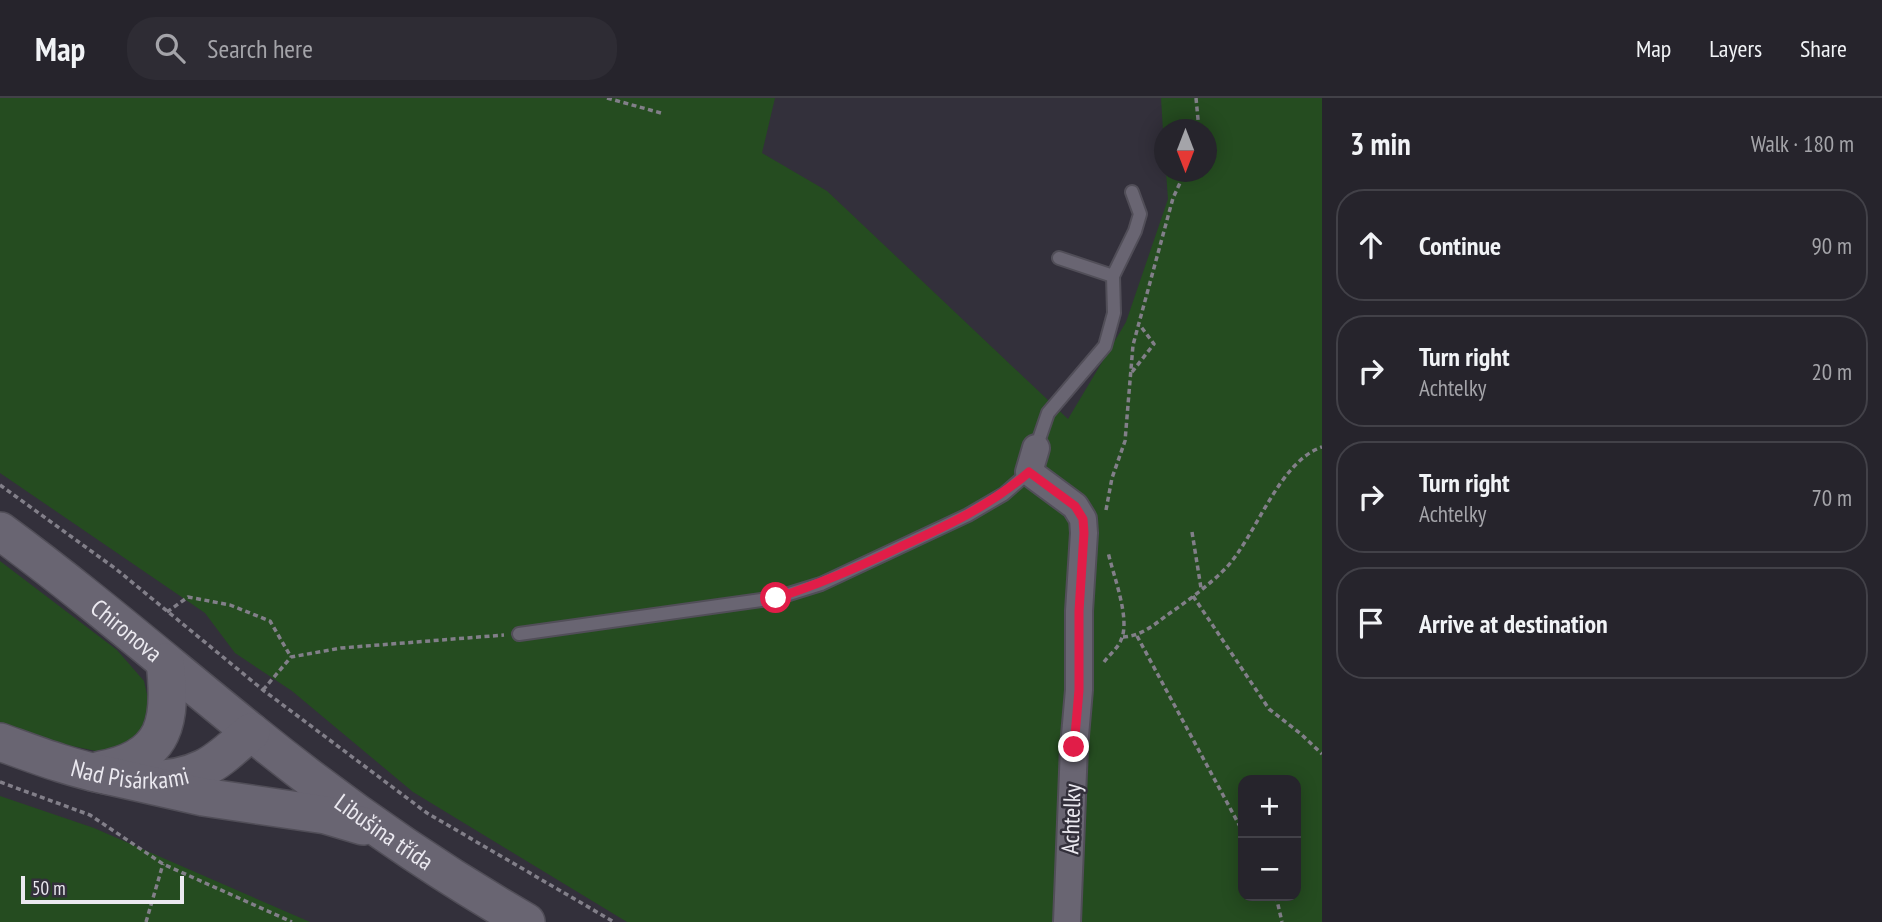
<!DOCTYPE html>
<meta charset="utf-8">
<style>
:root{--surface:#26242c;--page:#2e2c34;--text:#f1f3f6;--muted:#a4a4a9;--line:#424148}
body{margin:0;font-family:"PT Sans Narrow",sans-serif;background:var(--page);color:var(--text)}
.controls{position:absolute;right:21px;bottom:21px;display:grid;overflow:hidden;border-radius:14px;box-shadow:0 4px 18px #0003}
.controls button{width:63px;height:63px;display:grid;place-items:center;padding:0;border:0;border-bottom:2px solid var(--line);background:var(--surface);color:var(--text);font:35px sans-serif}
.compass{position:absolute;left:1154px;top:21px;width:63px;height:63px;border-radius:50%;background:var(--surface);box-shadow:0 4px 18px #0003;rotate:180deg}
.scale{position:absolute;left:21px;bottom:18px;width:163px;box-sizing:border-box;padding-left:7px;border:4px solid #ebe9f0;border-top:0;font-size:19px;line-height:24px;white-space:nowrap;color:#ebe9f0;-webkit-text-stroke:5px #33303b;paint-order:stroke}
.stop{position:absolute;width:21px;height:21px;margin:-16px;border:5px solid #e11d48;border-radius:50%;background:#fff}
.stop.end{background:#e11d48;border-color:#fff;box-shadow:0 2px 7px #0008}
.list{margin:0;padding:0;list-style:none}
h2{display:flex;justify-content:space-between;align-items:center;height:91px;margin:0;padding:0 28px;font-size:30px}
h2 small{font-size:23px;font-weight:400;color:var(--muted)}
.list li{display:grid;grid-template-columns:46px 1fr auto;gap:21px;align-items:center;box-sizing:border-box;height:112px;margin:0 14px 14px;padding:0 14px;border:2px solid var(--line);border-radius:28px}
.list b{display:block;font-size:26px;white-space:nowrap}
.list p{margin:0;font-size:23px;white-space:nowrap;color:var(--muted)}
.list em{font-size:23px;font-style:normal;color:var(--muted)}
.icon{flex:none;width:38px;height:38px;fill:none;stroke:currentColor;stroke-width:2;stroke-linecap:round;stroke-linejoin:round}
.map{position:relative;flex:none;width:1322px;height:824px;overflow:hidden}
header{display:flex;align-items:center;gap:42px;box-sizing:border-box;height:98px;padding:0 35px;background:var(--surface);border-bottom:2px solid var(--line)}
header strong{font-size:33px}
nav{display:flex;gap:38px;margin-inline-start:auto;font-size:24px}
.search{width:490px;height:63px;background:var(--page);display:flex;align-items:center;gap:18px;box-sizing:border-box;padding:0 24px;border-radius:28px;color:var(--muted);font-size:26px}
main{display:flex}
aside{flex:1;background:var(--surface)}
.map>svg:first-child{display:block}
</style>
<header>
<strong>Map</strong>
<div class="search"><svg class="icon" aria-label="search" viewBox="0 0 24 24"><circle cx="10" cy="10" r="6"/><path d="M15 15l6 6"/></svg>Search here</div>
<nav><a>Map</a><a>Layers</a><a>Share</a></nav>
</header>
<main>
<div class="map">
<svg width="1322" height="824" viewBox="0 0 1322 824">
<rect width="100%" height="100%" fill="#33303b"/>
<path fill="#254c20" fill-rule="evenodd" d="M0,0H775L762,55L827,93L1068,321L1126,224L1168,101L1166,74H1206V32H1164V49L1161,0H1322V824H627L413,694L292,593L235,555L205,515L0,375ZM1243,682H1296V798H1243Z
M0,463L117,552L144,583L149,605L142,630L129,645L113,653H96L62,646L0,625Z
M0,698L94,730L310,824H0Z"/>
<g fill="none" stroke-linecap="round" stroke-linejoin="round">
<defs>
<path id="lane" d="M1059,160L1113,178
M1036,350L1048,315L1105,248L1114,215L1113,178L1135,133L1140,116L1132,94
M519,536L776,500L821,486L968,417L1004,396L1029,374"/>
<path id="street" d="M1036,350L1029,374L1075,408L1083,421L1084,435L1079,513V592L1074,649L1067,824"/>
<g id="secondary">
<path id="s1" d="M0,433C86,496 167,566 250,633C336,703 430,769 526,824"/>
<path id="s2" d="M0,644C59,665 143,700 204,670C221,662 236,646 251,634"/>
<path d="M101,672C167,660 172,622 165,564"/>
<path d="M92,674L203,699L326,717L363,728"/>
</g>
</defs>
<use href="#lane" stroke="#514e58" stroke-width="16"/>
<use href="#street" stroke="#514e58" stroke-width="30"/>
<use href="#secondary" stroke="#514e58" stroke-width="40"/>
<path stroke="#827f89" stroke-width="3.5" stroke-dasharray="5 3.5" stroke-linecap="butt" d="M607,0L661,15
M1196,0L1199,32
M1132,274L1154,246L1139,226
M0,387L116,471L263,592L427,715L614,824
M1106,412L1112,380L1125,343L1133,247L1173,100L1185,74
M1192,434L1201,490
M1193,498L1269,611L1301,636L1322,656
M167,514L188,499L230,507L270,523L291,559
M1137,538L1243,734
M1123,539C1142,538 1155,526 1170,515C1189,502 1209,487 1225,471C1256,439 1278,364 1322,349
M1104,564C1109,557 1118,550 1121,542C1131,521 1113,477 1108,454
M263,592L291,559L341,550L504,537
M0,684L90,717L163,766L292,824
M1276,798L1282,824
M146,824L163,766"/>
<use href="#lane" stroke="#696572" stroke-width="12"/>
<use href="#street" stroke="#696572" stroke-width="26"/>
<use href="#secondary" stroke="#696572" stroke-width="37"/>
</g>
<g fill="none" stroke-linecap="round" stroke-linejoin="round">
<path stroke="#e11d48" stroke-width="9" d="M776,500C820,486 859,469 900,449C946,428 990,408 1029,374L1075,408L1083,421L1084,435L1079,513V592L1074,649"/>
</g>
<g text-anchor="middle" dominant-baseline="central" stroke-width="5" stroke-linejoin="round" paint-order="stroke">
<g font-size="24" fill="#ebe9f0" stroke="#33303b">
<text stroke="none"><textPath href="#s1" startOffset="161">Chironova</textPath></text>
<text stroke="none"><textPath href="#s2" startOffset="135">Nad Pisárkami</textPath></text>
<text transform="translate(1071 721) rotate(-88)">Achtelky</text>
<text stroke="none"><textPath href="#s1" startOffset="488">Libušina třída</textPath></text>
</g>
</g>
</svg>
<div class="controls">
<button>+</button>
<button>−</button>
</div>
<svg class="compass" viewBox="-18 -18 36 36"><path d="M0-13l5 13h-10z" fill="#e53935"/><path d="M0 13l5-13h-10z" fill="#a4a4a9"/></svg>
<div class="scale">50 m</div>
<div class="stop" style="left:776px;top:500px"></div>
<div class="stop end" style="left:1074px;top:649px"></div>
</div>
<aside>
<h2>3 min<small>Walk · 180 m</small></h2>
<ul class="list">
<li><svg class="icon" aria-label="ahead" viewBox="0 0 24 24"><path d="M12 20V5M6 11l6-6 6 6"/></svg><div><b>Continue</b></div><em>90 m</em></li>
<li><svg class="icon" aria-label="right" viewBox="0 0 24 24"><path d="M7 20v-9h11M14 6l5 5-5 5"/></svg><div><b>Turn right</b><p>Achtelky</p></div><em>20 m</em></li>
<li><svg class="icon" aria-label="right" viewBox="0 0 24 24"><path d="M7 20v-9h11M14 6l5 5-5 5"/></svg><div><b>Turn right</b><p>Achtelky</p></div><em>70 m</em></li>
<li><svg class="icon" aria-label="arrive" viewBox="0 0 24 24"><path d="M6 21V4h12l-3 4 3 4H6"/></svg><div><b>Arrive at destination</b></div></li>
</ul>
</aside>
</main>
